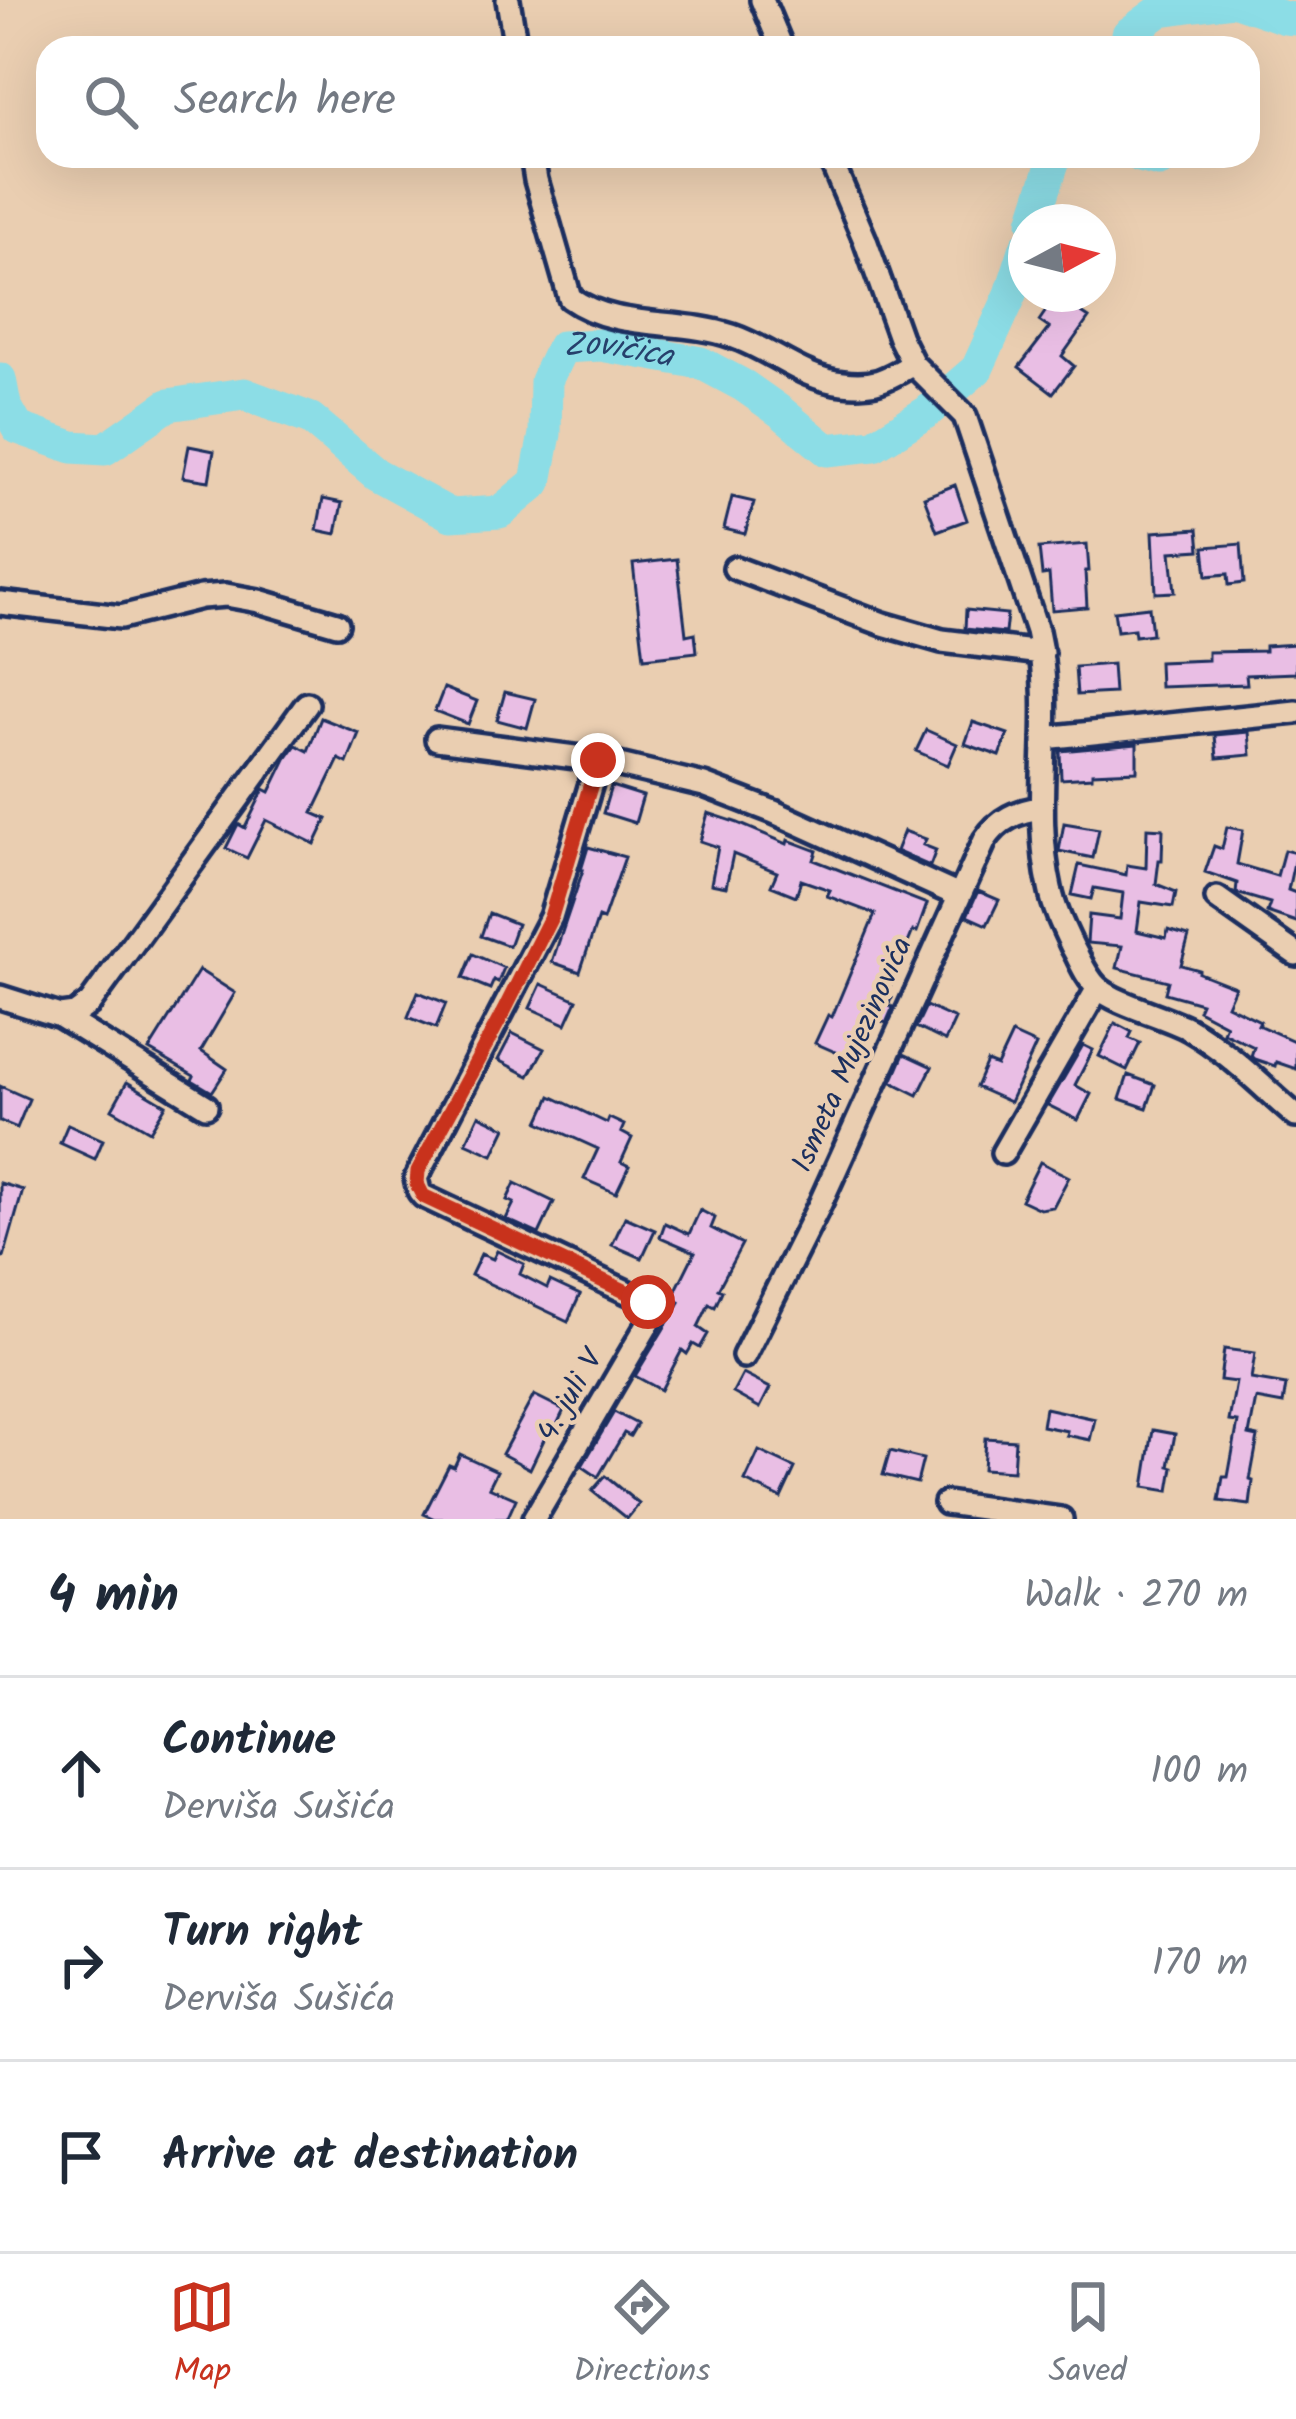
<!DOCTYPE html>
<meta charset="utf-8">
<style>
:root{--surface:#fff;--page:#f6f6f7;--text:#1f2937;--muted:#747a83;--line:#e0e1e3;--accent:#c8321e}
body{margin:0;font-family:Kalam,sans-serif;background:var(--page);color:var(--text)}
.compass{position:absolute;left:1008px;top:204px;width:108px;height:108px;border-radius:50%;background:var(--surface);box-shadow:0 12px 48px #0002;rotate:83deg}
.stop{position:absolute;width:36px;height:36px;margin:-27px;border:9px solid #c8321e;border-radius:50%;background:#fff}
.stop.end{background:#c8321e;border-color:#fff;box-shadow:0 3px 12px #0008}
.list{margin:0;padding:0;list-style:none}
h2{display:flex;justify-content:space-between;align-items:center;height:156px;margin:0;padding:0 48px;font-size:51px}
h2 small{font-size:39px;font-weight:400;color:var(--muted)}
.list li{display:grid;grid-template-columns:78px 1fr auto;gap:36px;align-items:center;box-sizing:border-box;height:192px;padding:0 48px;border-top:3px solid var(--line)}
.list b{display:block;font-size:45px;white-space:nowrap}
.list p{margin:0;font-size:39px;white-space:nowrap;color:var(--muted)}
.list em{font-size:39px;font-style:normal;color:var(--muted)}
.icon{flex:none;width:66px;height:66px;fill:none;stroke:currentColor;stroke-width:2;stroke-linecap:round;stroke-linejoin:round}
.map{position:relative;flex:none;width:1296px;height:1519px;overflow:hidden}
.search{position:absolute;background:var(--surface);box-shadow:0 12px 48px #0002;left:36px;right:36px;top:36px;height:132px;display:flex;align-items:center;gap:30px;box-sizing:border-box;padding:0 42px;border-radius:36px;color:var(--muted);font-size:45px}
.sheet{height:732px;background:var(--surface)}
nav{display:flex;justify-content:space-around;align-items:center;box-sizing:border-box;height:168px;border-top:3px solid var(--line);background:var(--surface);font-size:33px;color:var(--muted)}
nav a{display:grid;justify-items:center;gap:6px}
nav .on{color:var(--accent)}
.map>svg:first-child{display:block}
</style>
<div class="map">
<svg width="1296" height="1519" viewBox="0 0 1296 1519">
<rect width="100%" height="100%" fill="#eaceb1"/>
<filter id="ink" filterUnits="userSpaceOnUse"><feTurbulence type="fractalNoise" baseFrequency=".00833" numOctaves="2"/><feDisplacementMap in="SourceGraphic" scale="24" xChannelSelector="R" yChannelSelector="G"/><feConvolveMatrix kernelMatrix="1 2 1 2 8 2 1 2 1" color-interpolation-filters="sRGB"/></filter>
<g filter="url(#ink)">
<g fill="none" stroke-linecap="round" stroke-linejoin="round">
<g stroke="#8cdde6" stroke-width="33">
<path d="M1137,48L1128,34L1161,10L1233,0L1285,18L1296,19"/>
<path d="M1140,156L1159,161L1170,156"/>
<path d="M1034,222L1055,156"/>
<path id="s1" d="M0,379L5,405L18,428L72,447L105,449L168,405L244,394L311,419L376,474L451,515L500,512L536,482L545,434L546,381L562,347L601,345L701,363L744,386L781,412L827,450L874,445L927,412L977,369L1011,294L1026,247"/>
</g>
</g>
<path fill="#e9bee4" stroke="#1b2f5e" stroke-width="3" d="M1056,296L1089,318L1062,356L1074,366L1053,393L1019,367L1049,328L1039,321Z
M189,446L214,451L209,481L183,477Z
M955,485L967,520L937,531L924,497Z
M732,497L754,502L745,534L724,529Z
M323,499L342,503L336,534L317,530Z
M1198,529L1200,550L1171,552L1175,592L1156,593L1153,532Z
M1087,544L1089,571H1085L1087,607L1052,610L1049,574L1042,575L1039,548Z
M1241,544L1244,583L1229,585L1228,574L1207,576L1204,547Z
M677,559L686,635L695,633L697,652L644,658L633,564Z
M1149,607L1152,634L1135,636L1134,629L1117,631L1114,611Z
M966,610L1007,614L1005,633L965,629Z
M1296,644V673L1246,675L1247,684L1160,687L1159,662L1208,660V652L1265,651V646Z
M1112,664L1114,693L1077,695L1075,667Z
M444,688L477,701L468,724L435,711Z
M505,692L535,699L527,728L497,720Z
M321,718L359,733L347,763L339,759L313,813L327,819L315,844L266,820L247,858L226,848L238,824L245,828L264,789L270,792L286,759L296,745L308,751Z
M973,722L1008,734L1000,756L965,744Z
M926,730L957,744L948,765L916,751Z
M1249,732L1251,755L1217,758L1215,735Z
M1137,744V771L1092,773V777L1061,779L1060,751Z
M611,786L643,796L635,823L603,813Z
M708,813L738,823L787,844L788,840L817,851L814,860L927,904L917,932L913,931L887,994L892,997L888,1005L893,1007L886,1023L868,1015L849,1058L815,1043L828,1015L832,1017L875,914L827,896L830,890L801,880L796,896L771,886L777,872L733,854L726,887L711,884L718,847L700,841Z
M1064,823L1099,829L1093,858L1059,851Z
M1227,827L1243,830L1237,864L1277,876L1284,850L1296,853L1288,890L1296,893V922L1267,912L1270,903L1236,893L1237,883L1205,872L1214,846L1222,849Z
M1147,828L1163,829L1162,860H1159L1156,884L1176,892L1173,907L1141,902L1137,931L1166,938L1168,930L1189,936L1181,965L1199,970V973L1235,987L1227,1005L1260,1021L1258,1025L1296,1042V1069L1276,1062L1275,1066L1254,1059L1251,1056L1254,1047L1223,1032L1226,1025L1198,1010L1201,1003L1165,993L1168,981L1117,968L1122,946L1087,943L1089,915L1120,919L1123,893L1094,888L1091,899L1072,895L1079,865L1126,875L1127,865L1146,868Z
M904,831L926,839L923,845L936,850L930,866L896,851Z
M588,847L625,857L603,920L598,918L580,972L552,962L583,870H581Z
M978,891L999,900L987,925L967,916Z
M489,913L517,924L509,946L481,936Z
M473,954L504,968L498,982L494,980L490,989L463,978Z
M199,970L235,993L201,1051L227,1069L212,1092L192,1080L194,1076L149,1050Z
M541,984L577,1000L566,1024L530,1008Z
M418,992L446,1003L436,1028L408,1017Z
M926,1006L955,1019L945,1041L916,1027Z
M1115,1023L1132,1032L1129,1038L1140,1043L1127,1070L1099,1056Z
M512,1033L544,1049L529,1076L498,1060Z
M1012,1034L1036,1045L1010,1102L976,1087L987,1062L997,1066Z
M1083,1045L1093,1050L1075,1085L1091,1094L1078,1120L1048,1105Z
M904,1054L932,1067L918,1095L892,1082Z
M1128,1075L1155,1085L1147,1108L1120,1099Z
M127,1082L166,1105L150,1131L112,1109Z
M0,1086L29,1099L17,1128L0,1121Z
M551,1096L607,1123L609,1118L624,1125L621,1132L632,1138L621,1162L629,1166L616,1193L584,1179L598,1149L539,1122Z
M479,1115L506,1128L493,1155L466,1143Z
M68,1124L103,1140L95,1159L60,1143Z
M1040,1162L1069,1177L1053,1207L1040,1209L1021,1200Z
M0,1183L23,1190L4,1257L0,1256Z
M515,1183L554,1202L539,1234L506,1219L514,1203L507,1200Z
M700,1210L715,1218L711,1228L742,1244L718,1289L722,1291L715,1307L709,1304L698,1327L708,1334L700,1348L693,1344L687,1354L682,1350L661,1390L635,1376L680,1302L672,1298L695,1252L660,1237L665,1223L689,1234Z
M625,1217L655,1230L642,1258L612,1245Z
M497,1251L524,1264L520,1274L547,1288L550,1281L580,1295L568,1321L471,1275L481,1254L493,1259Z
M1224,1349L1255,1353L1251,1379L1286,1385L1283,1404L1256,1399L1249,1435L1258,1437L1250,1480L1253,1481L1250,1505L1219,1501L1223,1477H1228L1238,1422L1229,1421L1236,1382L1220,1380Z
M743,1374L770,1388L760,1408L733,1393Z
M534,1395L564,1410L555,1429L550,1427L530,1469L502,1454Z
M1045,1408L1095,1419L1090,1440L1066,1435L1067,1431L1042,1426Z
M614,1412L637,1424L630,1436L624,1433L598,1477L582,1466Z
M1153,1430L1175,1434L1169,1466L1173,1467L1169,1491L1144,1487Z
M985,1438L1015,1440L1013,1471L983,1469Z
M759,1451L795,1468L781,1498L745,1481Z
M890,1451L923,1459L917,1483L883,1475Z
M460,1454L497,1471L489,1487L516,1499L507,1519H435L424,1514L449,1465L454,1467Z
M605,1476L639,1504L627,1519L592,1491Z"/>
<g fill="none" stroke-linecap="round" stroke-linejoin="round">
<defs>
<path id="minor" d="M508,0L516,48
M762,0L782,48
M532,156L536,180L570,298C616,331 680,318 732,336C771,349 802,379 843,383C876,387 887,379 913,364
M829,156L865,240L900,338L913,364L965,416L1037,631C1056,715 1031,803 1050,888C1054,909 1064,929 1073,948C1080,960 1086,977 1097,987C1115,1004 1165,1016 1189,1029C1229,1052 1262,1087 1296,1116
M735,568L883,624L942,641L1042,653
M0,603L121,617L201,597L226,595L259,601L337,624
M1044,738L1296,712
M437,739L598,760L704,785L774,812L957,895
M1217,898L1296,954
M0,997L60,1016L75,1014L90,1003L307,704
M60,1016L206,1106
M1003,1153L1098,988
M744,1356L820,1204L985,840C999,819 1017,811 1042,808
M946,1503L1061,1519
M534,1519L652,1317L648,1302L423,1196L419,1191L416,1178L551,917L598,760"/>
</defs>
<use href="#minor" stroke="#1b2f5e" stroke-width="30"/>
<use href="#minor" stroke="#eaceb1" stroke-width="21"/>
</g>
</g>
<g fill="none" stroke-linecap="round" stroke-linejoin="round" filter="url(#ink)">
<path stroke="#c8321e" stroke-width="15" d="M598,760L551,917L504,1011L418,1171L417,1184L423,1196L648,1302"/>
</g>
<g text-anchor="middle" dominant-baseline="central" stroke-width="9" stroke-linejoin="round" paint-order="stroke">
<g font-size="30" fill="#1b2f5e" stroke="#eaceb1">
<text transform="translate(853 1055) rotate(-66)">Ismeta Mujezinovića</text>
<text transform="translate(571 1396) rotate(-60)">4. juli V</text>
</g>
<g font-size="33" font-style="italic" fill="#26406c" stroke="#eaceb1">
<text stroke="none"><textPath href="#s1" startOffset="831">Zovičica</textPath></text>
</g>
</g>
</svg>
<svg class="compass" viewBox="-18 -18 36 36"><path d="M0-13l5 13h-10z" fill="#e53935"/><path d="M0 13l5-13h-10z" fill="#747a83"/></svg>
<div class="stop" style="left:648px;top:1302px"></div>
<div class="stop end" style="left:598px;top:760px"></div>
<div class="search"><svg class="icon" aria-label="search" viewBox="0 0 24 24"><circle cx="10" cy="10" r="6"/><path d="M15 15l6 6"/></svg>Search here</div>
</div>
<section class="sheet">
<h2>4 min<small>Walk · 270 m</small></h2>
<ul class="list">
<li><svg class="icon" aria-label="ahead" viewBox="0 0 24 24"><path d="M12 20V5M6 11l6-6 6 6"/></svg><div><b>Continue</b><p>Derviša Sušića</p></div><em>100 m</em></li>
<li><svg class="icon" aria-label="right" viewBox="0 0 24 24"><path d="M7 20v-9h11M14 6l5 5-5 5"/></svg><div><b>Turn right</b><p>Derviša Sušića</p></div><em>170 m</em></li>
<li><svg class="icon" aria-label="arrive" viewBox="0 0 24 24"><path d="M6 21V4h12l-3 4 3 4H6"/></svg><div><b>Arrive at destination</b></div></li>
</ul>
</section>
<nav>
<a class="on"><svg class="icon" aria-label="map" viewBox="0 0 24 24"><path d="M3 6l6-2 6 2 6-2v14l-6 2-6-2-6 2zM9 4v14M15 6v14"/></svg>Map</a>
<a><svg class="icon" aria-label="directions" viewBox="0 0 24 24"><path d="M12 3l9 9-9 9-9-9zM9 14v-3h6M13 9l2 2-2 2"/></svg>Directions</a>
<a><svg class="icon" aria-label="saved" viewBox="0 0 24 24"><path d="M7 4h10v16l-5-4-5 4z"/></svg>Saved</a>
</nav>
